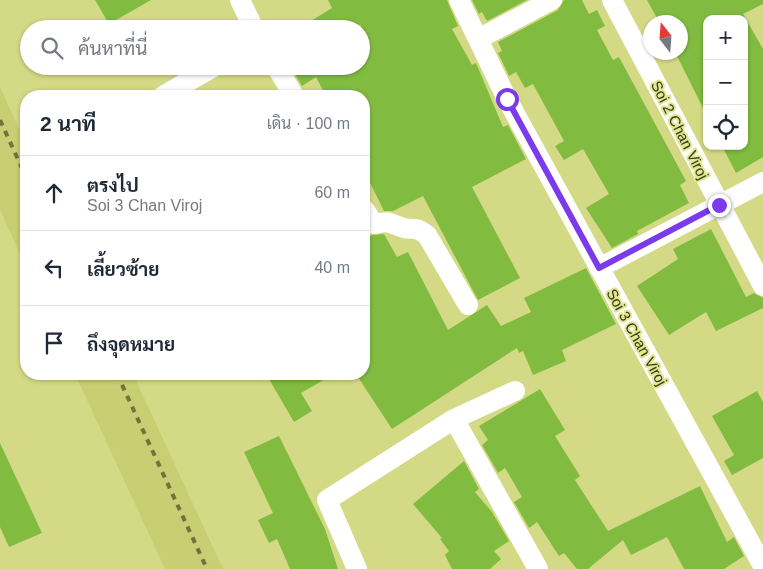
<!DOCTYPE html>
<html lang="th">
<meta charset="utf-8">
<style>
:root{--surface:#fff;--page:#f2f2f3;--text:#1f2937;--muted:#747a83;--line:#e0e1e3}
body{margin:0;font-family:Arial,Sarabun,sans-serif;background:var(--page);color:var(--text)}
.controls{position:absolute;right:15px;top:15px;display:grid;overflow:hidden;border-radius:10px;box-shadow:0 1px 4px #0004}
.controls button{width:45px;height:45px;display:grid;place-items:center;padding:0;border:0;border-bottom:1px solid var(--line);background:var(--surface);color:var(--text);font:25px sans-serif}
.compass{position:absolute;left:643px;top:15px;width:45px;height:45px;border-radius:50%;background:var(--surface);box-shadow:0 1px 4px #0004;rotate:343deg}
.stop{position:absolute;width:15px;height:15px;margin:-11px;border:4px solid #7c3aed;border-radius:50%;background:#fff}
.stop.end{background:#7c3aed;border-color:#fff;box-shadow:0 1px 5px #0008}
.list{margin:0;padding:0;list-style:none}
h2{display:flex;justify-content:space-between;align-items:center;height:65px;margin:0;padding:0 20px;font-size:21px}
h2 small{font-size:16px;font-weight:400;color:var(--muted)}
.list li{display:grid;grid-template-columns:32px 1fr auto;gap:15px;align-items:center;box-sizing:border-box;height:75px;padding:0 20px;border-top:1px solid var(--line)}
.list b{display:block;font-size:19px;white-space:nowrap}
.list p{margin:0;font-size:16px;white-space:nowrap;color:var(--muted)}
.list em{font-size:16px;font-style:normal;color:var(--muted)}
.icon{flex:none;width:28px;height:28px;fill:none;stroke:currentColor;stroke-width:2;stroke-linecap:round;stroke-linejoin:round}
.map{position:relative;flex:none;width:763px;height:569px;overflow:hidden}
.search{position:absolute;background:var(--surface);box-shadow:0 1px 4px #0004;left:20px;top:20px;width:350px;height:55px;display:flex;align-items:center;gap:12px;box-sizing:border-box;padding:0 18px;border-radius:28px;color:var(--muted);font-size:19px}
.panel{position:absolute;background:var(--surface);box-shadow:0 1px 4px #0004;left:20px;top:90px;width:350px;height:290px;border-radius:20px}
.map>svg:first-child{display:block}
</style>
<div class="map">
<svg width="763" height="569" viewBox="0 0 763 569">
<rect width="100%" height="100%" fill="#d4d986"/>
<path fill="#c9ce73" d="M0,87L26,144V267L0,210Z
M75,374H133L223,569H165Z"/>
<path fill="#81bc41" d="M95,0H151L109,24Z
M328,0H447L458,26L452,29L472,65L476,63L503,127L508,125L526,159L472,187L520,278L478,300L423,196L393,211H384L364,171V96H326L316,77L302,86L290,66H361V25L352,29H298L332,8Z
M472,0H527L487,21L482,12L479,14Z
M564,0H582L589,14L597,10L605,26L597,30L613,60L619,57L686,181L680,185L689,203L637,231L638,234L612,248L586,208L609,194L583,149L564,160L555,146L564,141L533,84L525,88L516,72L509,76L498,53L502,51L498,42L558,10Z
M647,0H763V4L743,14L763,49V157L736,173L722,146H744V19H707V116L675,52H680V22H659Z
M711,229L746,297L754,293L763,298V308L716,331L706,312L669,335L637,286L678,259L673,249Z
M384,234L397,257L408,252L448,330L487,305L501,326L531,312L524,298L586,268L616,324L562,350L566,361L533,375L523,351L519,353L517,348L392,429L356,374H364V240L372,235Z
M266,374H334L301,393L312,411L294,422Z
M540,389L565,430L555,436L580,476L575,480L608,531L700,486L727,542L734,537L744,556L724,569H684L667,537L631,555L623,540L588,569H577L564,553L559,556L537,522L529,528L514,502L522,497L505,468L498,473L482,445L488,440L479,426Z
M757,391L763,402V458L732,475L724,461L734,455L712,416Z
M279,436L325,529L338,569H290L277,539L269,543L258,520L273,513L244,452Z
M0,443L42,533L9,547L0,527Z
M464,461L479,489L475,492L492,512L509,541L494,551L501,559L490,569H452L445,555L449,551L440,539L442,538L413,504Z"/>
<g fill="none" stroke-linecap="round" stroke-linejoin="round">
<path stroke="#fff" stroke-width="20" d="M240,0L254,29
M459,0L507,99L763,566
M612,0L763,286
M478,39L552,0
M276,66L294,96
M163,96L215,66
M364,209L374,224C392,221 385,222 401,227C413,232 412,224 427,235L468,305
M599,268L763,182
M454,419L538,569
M357,569L327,500L454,419L515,391"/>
<path stroke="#70733f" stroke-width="4" stroke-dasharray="6 6" stroke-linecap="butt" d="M0,120L26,177
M117,374L207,569"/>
</g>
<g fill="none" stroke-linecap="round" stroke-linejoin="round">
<path stroke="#7c3aed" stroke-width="6" d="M507,99L599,268L719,205"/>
</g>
<g text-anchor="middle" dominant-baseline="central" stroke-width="4" stroke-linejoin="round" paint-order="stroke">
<g font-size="15" fill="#373916" stroke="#e1e693">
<text transform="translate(680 130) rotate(63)">Soi 2 Chan Viroj</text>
<text transform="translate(637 337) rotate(61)">Soi 3 Chan Viroj</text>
</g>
</g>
</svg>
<div class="controls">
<button>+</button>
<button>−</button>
<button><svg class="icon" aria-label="locate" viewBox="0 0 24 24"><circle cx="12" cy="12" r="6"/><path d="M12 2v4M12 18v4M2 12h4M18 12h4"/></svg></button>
</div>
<svg class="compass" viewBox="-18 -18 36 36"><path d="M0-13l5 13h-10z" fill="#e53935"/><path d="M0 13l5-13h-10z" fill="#747a83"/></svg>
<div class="stop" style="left:507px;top:99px"></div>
<div class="stop end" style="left:719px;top:205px"></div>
<div class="search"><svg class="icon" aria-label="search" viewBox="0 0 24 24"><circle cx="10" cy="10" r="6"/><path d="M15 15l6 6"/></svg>ค้นหาที่นี่</div>
<section class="panel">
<h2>2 นาที<small>เดิน · 100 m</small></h2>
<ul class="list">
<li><svg class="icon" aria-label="ahead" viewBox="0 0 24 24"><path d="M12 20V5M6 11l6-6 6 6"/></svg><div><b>ตรงไป</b><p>Soi 3 Chan Viroj</p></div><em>60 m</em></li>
<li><svg class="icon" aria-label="left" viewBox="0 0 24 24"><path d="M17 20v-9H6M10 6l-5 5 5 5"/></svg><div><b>เลี้ยวซ้าย</b></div><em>40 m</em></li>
<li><svg class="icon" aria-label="arrive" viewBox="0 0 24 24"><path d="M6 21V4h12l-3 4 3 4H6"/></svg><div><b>ถึงจุดหมาย</b></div></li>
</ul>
</section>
</div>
